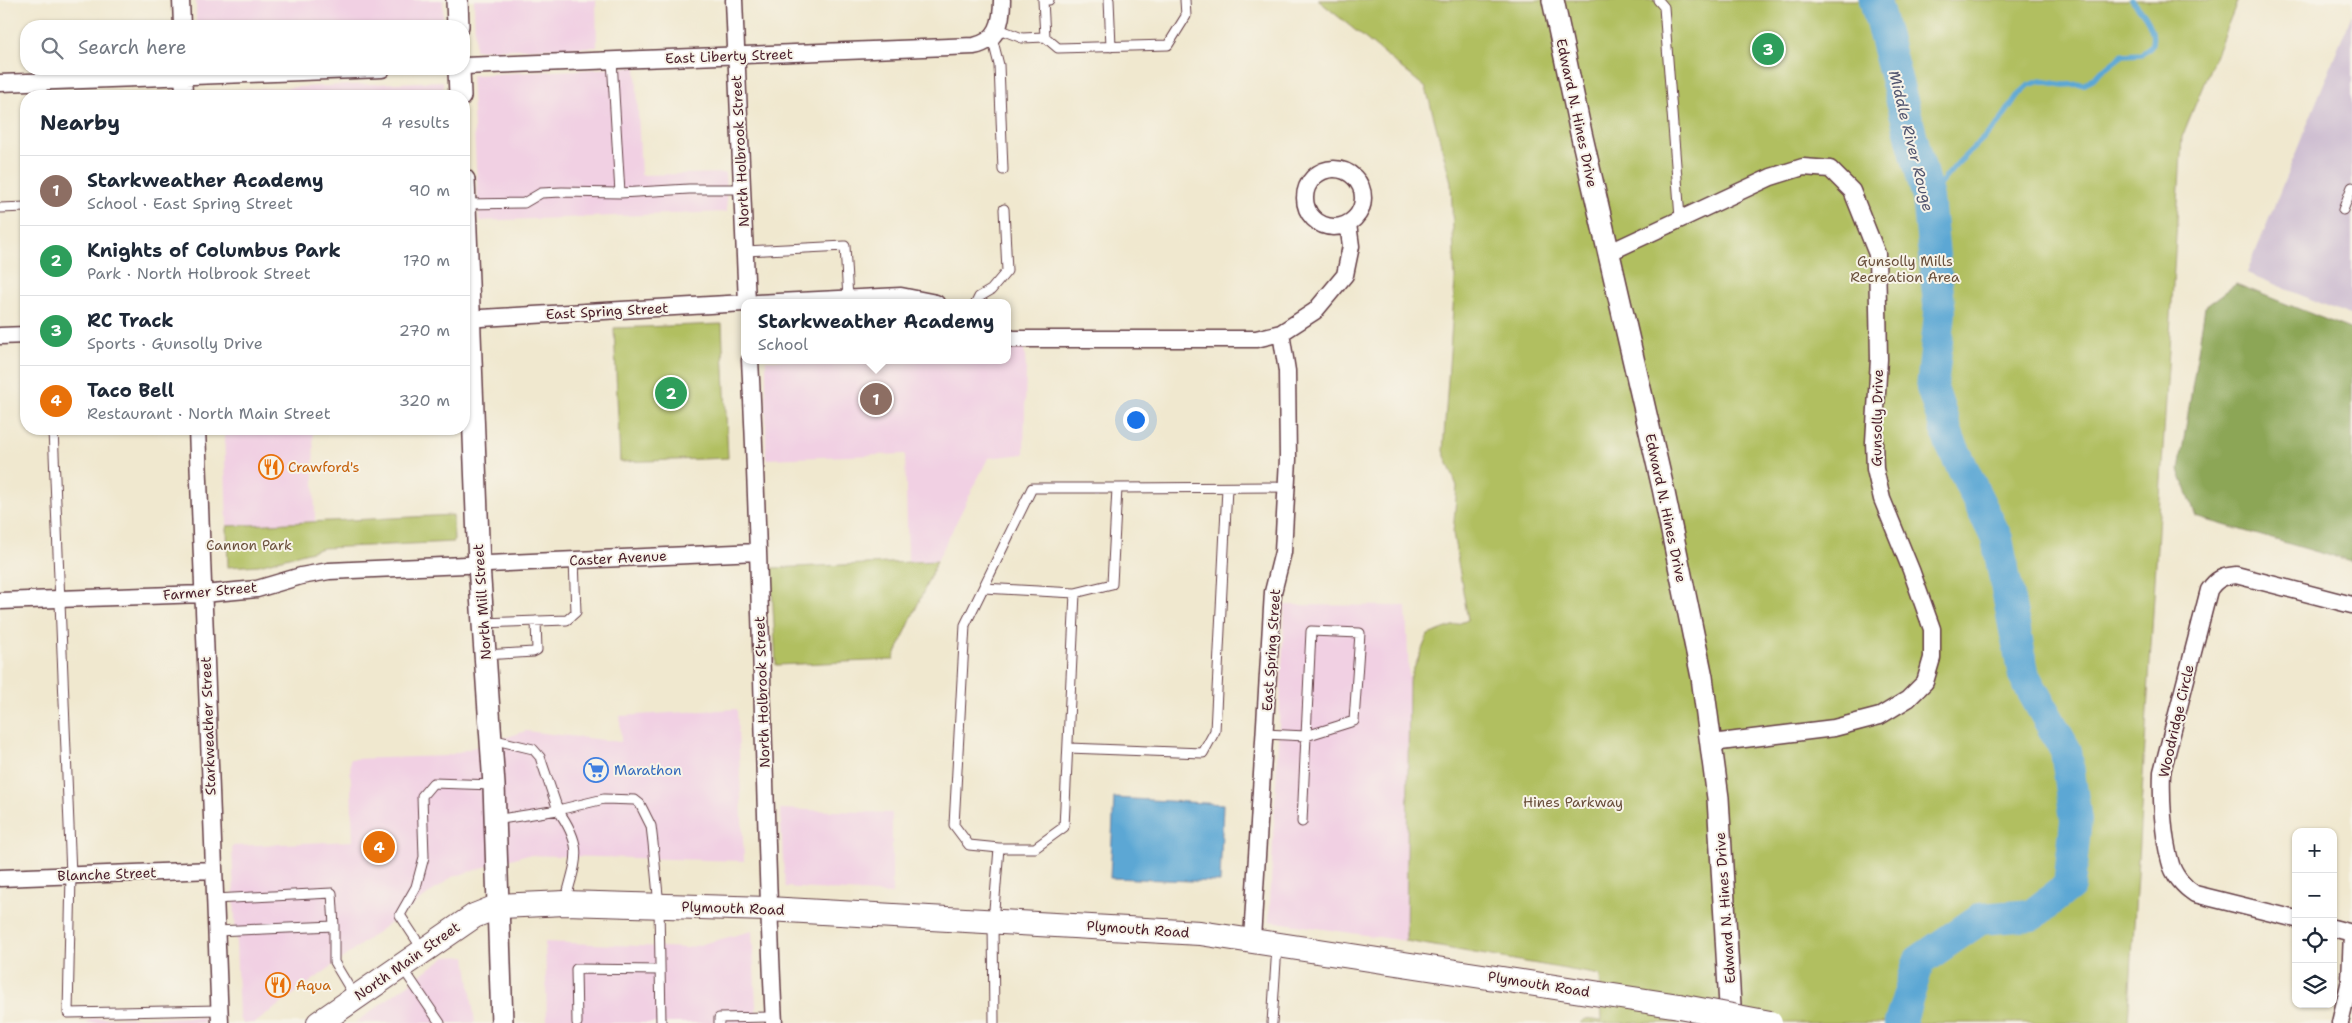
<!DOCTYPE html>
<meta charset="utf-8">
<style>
:root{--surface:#fff;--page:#f2f2f3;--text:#1f2937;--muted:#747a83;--line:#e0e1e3;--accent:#c8321e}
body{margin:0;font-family:"Shantell Sans",sans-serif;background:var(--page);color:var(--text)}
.controls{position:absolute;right:15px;bottom:15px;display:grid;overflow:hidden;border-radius:10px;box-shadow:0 1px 4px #0004}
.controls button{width:45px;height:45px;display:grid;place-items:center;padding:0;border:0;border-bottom:1px solid var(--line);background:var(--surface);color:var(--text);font:25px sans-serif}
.you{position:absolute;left:1135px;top:419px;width:18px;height:18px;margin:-12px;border:4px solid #fff;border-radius:50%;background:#1a73e8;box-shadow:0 0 0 8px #1a73e833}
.badge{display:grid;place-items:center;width:32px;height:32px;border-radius:50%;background:var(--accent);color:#fff;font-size:16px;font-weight:700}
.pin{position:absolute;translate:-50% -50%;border:2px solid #fff;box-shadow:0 1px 5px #0006}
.popup{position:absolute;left:741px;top:299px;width:270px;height:65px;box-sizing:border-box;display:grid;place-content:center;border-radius:10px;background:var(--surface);filter:drop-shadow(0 1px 4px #0005);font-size:16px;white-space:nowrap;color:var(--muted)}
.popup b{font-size:19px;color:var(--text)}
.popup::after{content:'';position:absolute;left:50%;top:100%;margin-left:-10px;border:10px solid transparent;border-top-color:var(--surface)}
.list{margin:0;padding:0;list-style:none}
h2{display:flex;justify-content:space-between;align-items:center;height:65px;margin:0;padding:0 20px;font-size:21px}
h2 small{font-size:16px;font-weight:400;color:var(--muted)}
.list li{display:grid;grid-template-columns:32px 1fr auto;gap:15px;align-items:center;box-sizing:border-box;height:70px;padding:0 20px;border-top:1px solid var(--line)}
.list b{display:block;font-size:19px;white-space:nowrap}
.list p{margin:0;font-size:16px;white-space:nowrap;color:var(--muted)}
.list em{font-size:16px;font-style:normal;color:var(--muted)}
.icon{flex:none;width:28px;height:28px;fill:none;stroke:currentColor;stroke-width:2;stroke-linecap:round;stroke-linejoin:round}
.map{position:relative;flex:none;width:2352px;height:1023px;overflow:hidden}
.search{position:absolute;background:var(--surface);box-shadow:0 1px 4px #0004;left:20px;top:20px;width:450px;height:55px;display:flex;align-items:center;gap:12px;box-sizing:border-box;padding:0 18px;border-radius:20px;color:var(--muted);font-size:19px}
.panel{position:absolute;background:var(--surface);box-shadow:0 1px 4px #0004;left:20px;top:90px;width:450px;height:345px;border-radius:20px}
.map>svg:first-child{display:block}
</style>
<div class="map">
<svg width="2352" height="1023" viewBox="0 0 2352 1023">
<rect width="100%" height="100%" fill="#f7f3e8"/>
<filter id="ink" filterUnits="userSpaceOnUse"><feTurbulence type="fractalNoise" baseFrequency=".02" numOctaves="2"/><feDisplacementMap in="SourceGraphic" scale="10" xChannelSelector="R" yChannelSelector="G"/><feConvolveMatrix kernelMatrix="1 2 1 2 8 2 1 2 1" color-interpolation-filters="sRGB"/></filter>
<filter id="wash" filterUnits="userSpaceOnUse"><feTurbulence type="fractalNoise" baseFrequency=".0096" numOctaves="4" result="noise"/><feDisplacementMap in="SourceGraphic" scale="20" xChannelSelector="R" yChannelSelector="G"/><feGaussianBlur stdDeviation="1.12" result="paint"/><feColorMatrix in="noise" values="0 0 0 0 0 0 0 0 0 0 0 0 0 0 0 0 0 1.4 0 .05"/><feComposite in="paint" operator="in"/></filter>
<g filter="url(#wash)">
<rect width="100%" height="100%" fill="#f0e8cf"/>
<path fill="#f1d0e3" d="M196,0H443V26H196Z
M474,0H596L597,47L475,50Z
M636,67L641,175L725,173L727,212L479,221L471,75Z
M443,81L444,96H207V91Z
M1007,346L1024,347L1026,367L1024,454L988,458L937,561H908L905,454L766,459V360H1007Z
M224,429H313L315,521L227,526Z
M1285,605L1406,606L1409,680L1406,941L1269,921Z
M737,709L744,861L524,855L452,877L255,1023H242L239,1018L232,846L353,841L350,759L446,756L526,731L621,742L620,716Z
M780,809L892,813V894L785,887Z
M752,931L757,1023H547L545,942L687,948Z
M466,956L475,1023H355L445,957Z
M204,1017V1023H85L93,1018Z"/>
<path fill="#cebed1" d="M2352,14V316L2247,273Z"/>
<path fill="#b1bf61" stroke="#7e6f46" d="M1318,0H2238L2182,137L2128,1023H1580L1584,1019L1602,1021L1600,975L1406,941L1409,680L1428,635L1468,620L1453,533L1457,486L1443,451L1455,280L1451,182L1426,88Z
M722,324L728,458L620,462L614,328Z
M453,515L454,542L323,548L259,565L228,567L227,526Z
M937,561L893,660L776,665L771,568Z"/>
<path fill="#8ca657" stroke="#6b6241" d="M2236,284L2352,330V562L2196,517L2179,470L2205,307Z"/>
<path fill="#5ba7d4" stroke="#526380" d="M1114,798L1223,804L1220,882L1110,878Z"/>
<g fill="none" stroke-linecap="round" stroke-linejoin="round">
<path stroke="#5ba7d4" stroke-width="5.5" d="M1928,198L1957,164L1999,123L2017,96L2029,85L2041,81L2064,85L2085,84L2123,55L2141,54L2150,48C2159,32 2143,11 2131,0"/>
<path stroke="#5ba7d4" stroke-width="32" d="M1875,0L1928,198L1940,313L1932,388L1950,442L1997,539L2024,676L2066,751L2076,820L2069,886L2032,915L1980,919L1919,961L1900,1023"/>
</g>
</g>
<g filter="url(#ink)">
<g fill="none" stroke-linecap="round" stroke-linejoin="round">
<defs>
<path id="service" d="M1109,0L1111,47
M1658,0L1664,7L1680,218
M999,29L1022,38L1045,37L1058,48L1168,45L1186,16L1185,0
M992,37L999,65L1003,170
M1045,37L1043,0H1049
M612,60L620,193
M42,82V96
M465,204L524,203L541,193L562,192L620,193L689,189H742
M0,208L26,207
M2343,210L2352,187
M745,251L845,246L848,299
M976,303L979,297L991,290L1007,271L1004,209
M53,429L71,875L68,1013L219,1010
M1117,488L1286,487
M983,588L1075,593
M483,623L567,620L576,612L574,560
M485,655L533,652L537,650L536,621
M1265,734L1306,736L1311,631L1360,633L1354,721L1306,736L1302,822
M491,739L533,749L540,757L558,810L495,820
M1068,748L1203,753L1215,731L1227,488
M214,899L332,893L334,926
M565,902C576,859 585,849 558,810L604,799L635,800L640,804L651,826L653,843L659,906L661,1023
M216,931L334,926V962L355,997
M423,950L400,915L416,887L424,857L422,796L433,783L494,785
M402,967L440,1023
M577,1023L576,969L660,970
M719,1023V1018L774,1017
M994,1023L993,922L999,848H1035L1064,827L1075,593L1112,584L1117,488H1032L965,625L954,825L969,845L999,848
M1272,1023L1277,946"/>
<path id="minor" d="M181,0L182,26
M734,0L747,303
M464,66L974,46C998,41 1002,22 1002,0
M183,69L184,96
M0,83L382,69
M1305 198a29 29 0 1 1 58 0a29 29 0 1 1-58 0Z
M1608,253L1771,177L1803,167L1830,169L1852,191L1877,254L1879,359L1874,442L1875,469L1882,499L1911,570L1932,629V658L1925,682L1908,699L1880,716L1834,728L1712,743
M757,303L901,296L936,303
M464,319L745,303
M0,336L26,335
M1007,337L1013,339H1256L1281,333L1315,311L1345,275L1351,246L1348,224
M750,360C762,581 763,802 774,1023
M197,429L220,1023
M0,601L203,594L257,589L301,576L329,571L758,552
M0,878L214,870
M2296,919L2195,894C2184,887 2173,875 2170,861C2163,836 2161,798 2162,772L2209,590C2216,579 2223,576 2236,575L2352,605
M2333,928L2352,933
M1252,939L1273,592L1283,552L1288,459L1287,371L1281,333
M2340,1023L2350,980L2352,933"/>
<path id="tertiary" d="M457,0L458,26
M1553,0L1581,133L1663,488L1702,677L1718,798L1731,1023
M459,69L460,96
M464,180L479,565L494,785L502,1023"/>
<path id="secondary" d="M319,1023L474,916L499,906L565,903L768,909L1200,933L1679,1006"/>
</defs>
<use href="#service" stroke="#633d44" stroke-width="11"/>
<use href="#minor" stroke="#633d44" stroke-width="19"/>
<use href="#tertiary" stroke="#633d44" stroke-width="24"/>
<use href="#secondary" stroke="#633d44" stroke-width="26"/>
<use href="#service" stroke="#fff" stroke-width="9"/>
<use href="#minor" stroke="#fff" stroke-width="16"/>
<use href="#tertiary" stroke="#fff" stroke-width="21"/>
<use href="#secondary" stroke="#fff" stroke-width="24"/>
<defs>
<path id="secondary-bridge" d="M1679,1006L1770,1023"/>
</defs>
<use href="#secondary-bridge" stroke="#633d44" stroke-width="26" stroke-linecap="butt"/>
<use href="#secondary-bridge" stroke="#fff" stroke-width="24"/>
</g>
</g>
<defs>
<symbol id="restaurant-ring" viewBox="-11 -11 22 22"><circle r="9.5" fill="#f7f3e8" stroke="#e8710a" stroke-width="1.5"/><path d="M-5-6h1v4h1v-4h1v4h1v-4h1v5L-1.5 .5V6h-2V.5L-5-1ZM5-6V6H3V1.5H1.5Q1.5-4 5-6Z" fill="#e8710a"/></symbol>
<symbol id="supermarket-ring" viewBox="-11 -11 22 22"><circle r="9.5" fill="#f7f3e8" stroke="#3f7fe0" stroke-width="1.5"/><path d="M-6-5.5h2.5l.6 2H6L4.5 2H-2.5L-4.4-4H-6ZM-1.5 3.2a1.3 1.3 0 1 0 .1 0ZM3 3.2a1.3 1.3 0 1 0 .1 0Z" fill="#3f7fe0"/></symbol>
</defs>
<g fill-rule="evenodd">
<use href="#restaurant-ring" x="257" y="453" width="28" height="28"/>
<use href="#supermarket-ring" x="582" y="756" width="28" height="28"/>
<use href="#restaurant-ring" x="264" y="971" width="28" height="28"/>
</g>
<g text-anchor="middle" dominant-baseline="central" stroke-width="4" stroke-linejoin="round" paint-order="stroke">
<g font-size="14" fill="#4a1f2b" stroke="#f7f3e8">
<text transform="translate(729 56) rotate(-2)">East Liberty Street</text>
<text transform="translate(1577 113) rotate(78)">Edward N. Hines Drive</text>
<text transform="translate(740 151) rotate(-93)">North Holbrook Street</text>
<text transform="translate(607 311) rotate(-3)">East Spring Street</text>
<text transform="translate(1877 418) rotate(-89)">Gunsolly Drive</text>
<text transform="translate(1666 508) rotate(78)">Edward N. Hines Drive</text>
<text transform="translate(618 558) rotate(-3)">Caster Avenue</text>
<text transform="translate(210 591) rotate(-5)">Farmer Street</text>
<text transform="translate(482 602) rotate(-94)">North Mill Street</text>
<text transform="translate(1271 650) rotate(-86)">East Spring Street</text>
<text transform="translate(762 692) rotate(-92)">North Holbrook Street</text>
<text transform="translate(2176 721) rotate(-77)">Woodridge Circle</text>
<text transform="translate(208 726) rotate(-92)">Starkweather Street</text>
<text transform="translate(107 874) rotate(-2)">Blanche Street</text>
<text transform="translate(733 908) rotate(2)">Plymouth Road</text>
<text transform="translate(1725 908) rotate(-94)">Edward N. Hines Drive</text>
<text transform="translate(1138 929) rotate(4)">Plymouth Road</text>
<text transform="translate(407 961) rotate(-35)">North Main Street</text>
<text transform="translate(1539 984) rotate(9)">Plymouth Road</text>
</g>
<g font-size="14" fill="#694f3b" stroke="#f7f3e8">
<text x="1905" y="261">Gunsolly Mills<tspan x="1905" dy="16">Recreation Area</tspan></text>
<text x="249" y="545">Cannon Park</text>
<text x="1573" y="802">Hines Parkway</text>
</g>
<g font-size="14" fill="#c56008" stroke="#f7f3e8" text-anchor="start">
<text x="288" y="467">Crawford's</text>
<text x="296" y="985">Aqua</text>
</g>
<g font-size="14" fill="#366cbe" stroke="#f7f3e8" text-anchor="start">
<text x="614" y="770">Marathon</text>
</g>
<g font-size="15" font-style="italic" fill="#51556f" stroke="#f7f3e8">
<text transform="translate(1911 141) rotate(76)">Middle River Rouge</text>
</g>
</g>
</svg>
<div class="controls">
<button>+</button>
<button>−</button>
<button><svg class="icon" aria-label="locate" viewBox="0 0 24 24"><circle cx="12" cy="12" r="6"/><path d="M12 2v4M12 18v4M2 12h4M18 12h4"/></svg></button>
<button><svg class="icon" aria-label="layers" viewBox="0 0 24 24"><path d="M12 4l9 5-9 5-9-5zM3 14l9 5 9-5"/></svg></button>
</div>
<div class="you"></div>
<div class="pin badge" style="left:876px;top:399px;background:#8d6e63">1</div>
<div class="popup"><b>Starkweather Academy</b>School</div>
<div class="pin badge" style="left:671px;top:393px;background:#2e9e5b">2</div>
<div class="pin badge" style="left:1768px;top:49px;background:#2e9e5b">3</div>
<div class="pin badge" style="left:379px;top:847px;background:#e8710a">4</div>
<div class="search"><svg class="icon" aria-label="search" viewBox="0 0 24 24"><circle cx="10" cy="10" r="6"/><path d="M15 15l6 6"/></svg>Search here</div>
<section class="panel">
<h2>Nearby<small>4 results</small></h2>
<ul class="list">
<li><span class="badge" style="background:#8d6e63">1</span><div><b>Starkweather Academy</b><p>School · East Spring Street</p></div><em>90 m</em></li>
<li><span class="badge" style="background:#2e9e5b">2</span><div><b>Knights of Columbus Park</b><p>Park · North Holbrook Street</p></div><em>170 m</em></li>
<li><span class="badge" style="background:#2e9e5b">3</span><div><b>RC Track</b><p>Sports · Gunsolly Drive</p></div><em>270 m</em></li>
<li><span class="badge" style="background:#e8710a">4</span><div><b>Taco Bell</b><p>Restaurant · North Main Street</p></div><em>320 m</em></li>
</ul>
</section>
</div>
